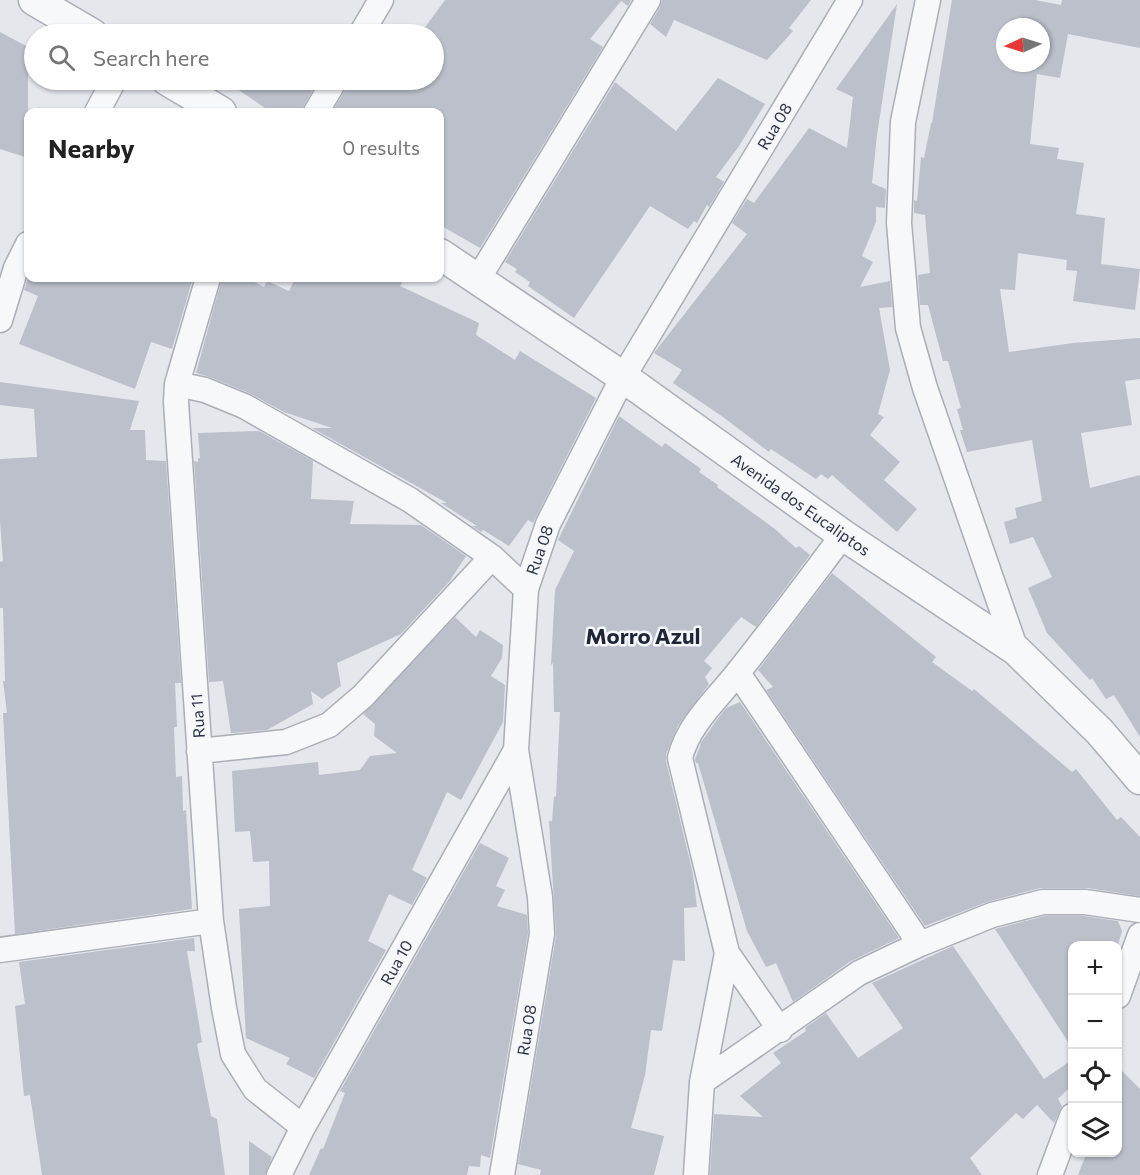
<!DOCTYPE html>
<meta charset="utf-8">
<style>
:root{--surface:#fff;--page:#f6f6f6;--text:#222;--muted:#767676;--line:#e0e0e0}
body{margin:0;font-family:Commissioner,sans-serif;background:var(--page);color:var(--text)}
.controls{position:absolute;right:18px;bottom:18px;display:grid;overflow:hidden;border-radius:12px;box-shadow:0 2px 4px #0004}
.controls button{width:54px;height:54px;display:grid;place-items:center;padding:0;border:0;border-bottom:2px solid var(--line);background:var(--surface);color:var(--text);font:30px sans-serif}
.compass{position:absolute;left:996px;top:18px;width:54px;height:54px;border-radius:50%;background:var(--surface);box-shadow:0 2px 4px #0004;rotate:266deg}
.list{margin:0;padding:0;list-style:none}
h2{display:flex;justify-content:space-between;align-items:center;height:78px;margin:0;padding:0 24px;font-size:26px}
h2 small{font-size:20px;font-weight:400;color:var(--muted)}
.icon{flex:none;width:33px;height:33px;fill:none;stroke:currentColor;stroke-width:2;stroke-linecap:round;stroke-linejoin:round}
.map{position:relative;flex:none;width:1140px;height:1175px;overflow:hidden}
.search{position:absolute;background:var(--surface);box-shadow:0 2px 4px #0004;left:24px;top:24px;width:420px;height:66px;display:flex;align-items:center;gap:15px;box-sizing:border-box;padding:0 21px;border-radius:33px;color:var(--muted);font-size:22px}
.panel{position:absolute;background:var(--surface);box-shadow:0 2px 4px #0004;left:24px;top:108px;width:420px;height:174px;border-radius:12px}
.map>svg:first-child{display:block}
</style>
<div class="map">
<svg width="1140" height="1175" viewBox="0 0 1140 1175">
<rect width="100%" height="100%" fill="#e4e7ec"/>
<path fill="#bbc0ca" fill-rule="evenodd" d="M445,0H631L628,6L621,1L590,39L603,47L480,248L440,225V112H332L347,87L349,80H434V34H420Z
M662,0H811L789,28L793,31L767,60L674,20L666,37L650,24L660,7Z
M952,0H1035L1061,5L1062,0H1140V48L1068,34L1060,78L1037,74L1030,144L1059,148L1057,159L1084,163L1076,214L1105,218L1101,264L1140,269L1135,310L1073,301L1077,271L1066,270L1067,260L1018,253L1015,290L1000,289L1009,352L1073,343L1140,338V379L1125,381L1132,425L1081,433L1090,488L1140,475V737L1114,695L1106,699L1092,678L1090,680L1047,633L1028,588L1052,577L1033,537L1010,544L1004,522L1017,518L1015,508L1042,501L1032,440L967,452L960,430H963L957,409L961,408L948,361H943L928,305H920L918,275L930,273L925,215L914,213V200L917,201L921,157L924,158L931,123H932ZM1005,27H1041V63H1005Z
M897,4L877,135L872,183L886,189L885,208L876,207V222L862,256L873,262L860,287L890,281L892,307L879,308L890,370L878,414L884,417L870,435L900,462L884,480L917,509L897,532L832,475L828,479L821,474L816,479L771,449L769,452L723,417L673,383L682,370L654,353L747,234L732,223L747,199L754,203L809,128L847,148L853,97L836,89Z
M0,32L28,47V158L0,149Z
M718,78L765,104L739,146L716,177L724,182L709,207L707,205L697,223L694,221L688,229L650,206L574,318L528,286L530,282L515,272L517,269L505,262L615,82L676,131Z
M224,80H319L304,105L302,112H271Z
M28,278H193L172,349L151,342L135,389L19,344L38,296L24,290Z
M222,278H247L264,287L267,281L289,291L295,278H405L400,286L479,323L476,335L515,360L520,351L596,398L533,523L528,520L509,546L483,530L481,532L472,526H477L441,503H447L312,428H332L284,412L249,393L210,377L196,373Z
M0,382L139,401L130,430H145L146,460L166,461L181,683H175L177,727H174L176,777L182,776L183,811L186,810L192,909L15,934L3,713H7L3,681H5L3,608H0V562L3,561L0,521V459L37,457L34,409L0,405Z
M619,416L662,447L665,443L701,469L699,472L718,485L717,487L775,529L796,548L799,546L810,555L756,627L741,617L704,661L712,668L705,677L709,684L678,726L666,754V761L693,874L697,907L684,908L685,961L673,960L662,1031L651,1030L645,1075L631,1128L664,1136L654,1175H540L541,1170L518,1164L556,936L549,821H552L554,797L556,796L560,712H554L553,663L551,665L555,590L574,551L558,540Z
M259,431L313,461L311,499L354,501L350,524L421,525L466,556L449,582L401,634L337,663L341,686L322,699L311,691L313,704L267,730L231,733L223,681L209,682L194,461L198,462V458H200L198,433Z
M832,573L936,657L932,662L972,691L974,689L1072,772L1076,769L1117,820L1121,817L1140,837V896L1087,888H1040L987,902L925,926L766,690L773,687L758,670Z
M455,617L476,637L480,630L503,645L502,658L491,676L505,685L503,722L461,800L447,792L412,870L427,878L412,905L389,894L368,941L386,950L314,1078L286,1064L290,1058L246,1038L239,909L270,906L269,861L253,862L250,831L235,832L232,771L318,762L319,775L360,770L370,756L397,753L374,736L375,724L363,714Z
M740,702L899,938L851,961L793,1002L776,963L766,967L747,931L698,763H696L695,759L702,741L716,721L726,708Z
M480,843L509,858L496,886L505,890L497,906L527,915L528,933L490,1158L481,1155L480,1167L469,1166L467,1175H309L321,1148L323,1149L345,1093L340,1091Z
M1045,916H1084L1118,921L1122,931L1118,945H1072V1048L995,929Z
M194,938L195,951H187L202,1042L197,1044L211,1116L217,1119L225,1175H42L30,1095L24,1096L15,1006L25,1004L19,962Z
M953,946L1044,1079L1072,1060V1074L1068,1089L1058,1099L1062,1106L1054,1123L1037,1105L1023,1119L1016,1113L970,1158L982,1175H710L714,1114L763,1117L740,1096L781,1063L773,1053L806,1031L805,1028L826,1013L858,1058L903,1028L872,983Z
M1118,1067L1140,1089V1175H1078L1087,1152H1118Z
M249,1141L272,1157L265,1175H249Z"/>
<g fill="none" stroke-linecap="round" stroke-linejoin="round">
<defs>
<path id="minor" d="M928,0L903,122L899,223L908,328L925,388L1016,650
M361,34L381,0
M97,112L114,80
M316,112L335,80
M208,278L177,384L176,402L211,921L224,1008L233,1054L255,1089L303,1127
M478,279L648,0
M0,320L16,268L28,244
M177,384L205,390L244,406L410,500L492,557L526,589
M738,673L920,944
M199,751L286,742L329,725L363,696L492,557
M0,950L211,921
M727,953L780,1030
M1118,996L1140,935
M702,1082L859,973L920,944L992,915L1043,902H1085L1140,910
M279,1175L303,1127L516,750
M502,1175L542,934L540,897L516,750L526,589L548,524L623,377L850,0
M696,1175L702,1082L727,953L680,758C688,724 718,698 739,671C775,626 809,580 843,535
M1050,1175L1072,1116"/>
<path id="tertiary" d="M34,0L92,34
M167,80L221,112
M440,254L623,377L843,535L1016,650L1100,732L1140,779"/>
</defs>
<use href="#minor" stroke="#a9aeb7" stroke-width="27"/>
<use href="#tertiary" stroke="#a9aeb7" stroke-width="33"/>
<use href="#minor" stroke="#f7f8fa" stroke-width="24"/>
<use href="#tertiary" stroke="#f7f8fa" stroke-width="30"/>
</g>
<g text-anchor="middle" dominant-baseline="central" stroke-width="5" stroke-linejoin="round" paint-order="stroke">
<g font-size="16" fill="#2b3445" stroke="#f4f6f9">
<text transform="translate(774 126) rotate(-59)">Rua 08</text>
<text transform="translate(801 504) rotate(35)">Avenida dos Eucaliptos</text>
<text transform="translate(539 550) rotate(-71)">Rua 08</text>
<text transform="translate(197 716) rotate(-94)">Rua 11</text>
<text transform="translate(396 962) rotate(-61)">Rua 10</text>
<text transform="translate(526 1030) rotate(-81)">Rua 08</text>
</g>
<g font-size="22" font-weight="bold" fill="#1d2536" stroke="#f4f6f9">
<text x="643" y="635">Morro Azul</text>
</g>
</g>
</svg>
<div class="controls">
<button>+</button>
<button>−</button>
<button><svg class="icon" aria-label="locate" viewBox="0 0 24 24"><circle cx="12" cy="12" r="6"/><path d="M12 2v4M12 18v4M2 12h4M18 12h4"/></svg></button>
<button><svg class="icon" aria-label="layers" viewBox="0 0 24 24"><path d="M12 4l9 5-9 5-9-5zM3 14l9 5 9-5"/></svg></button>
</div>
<svg class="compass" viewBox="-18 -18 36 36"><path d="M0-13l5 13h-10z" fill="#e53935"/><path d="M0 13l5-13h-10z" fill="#767676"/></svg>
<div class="search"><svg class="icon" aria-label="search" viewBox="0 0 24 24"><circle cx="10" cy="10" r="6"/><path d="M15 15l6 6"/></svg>Search here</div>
<section class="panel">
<h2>Nearby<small>0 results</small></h2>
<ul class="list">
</ul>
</section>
</div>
